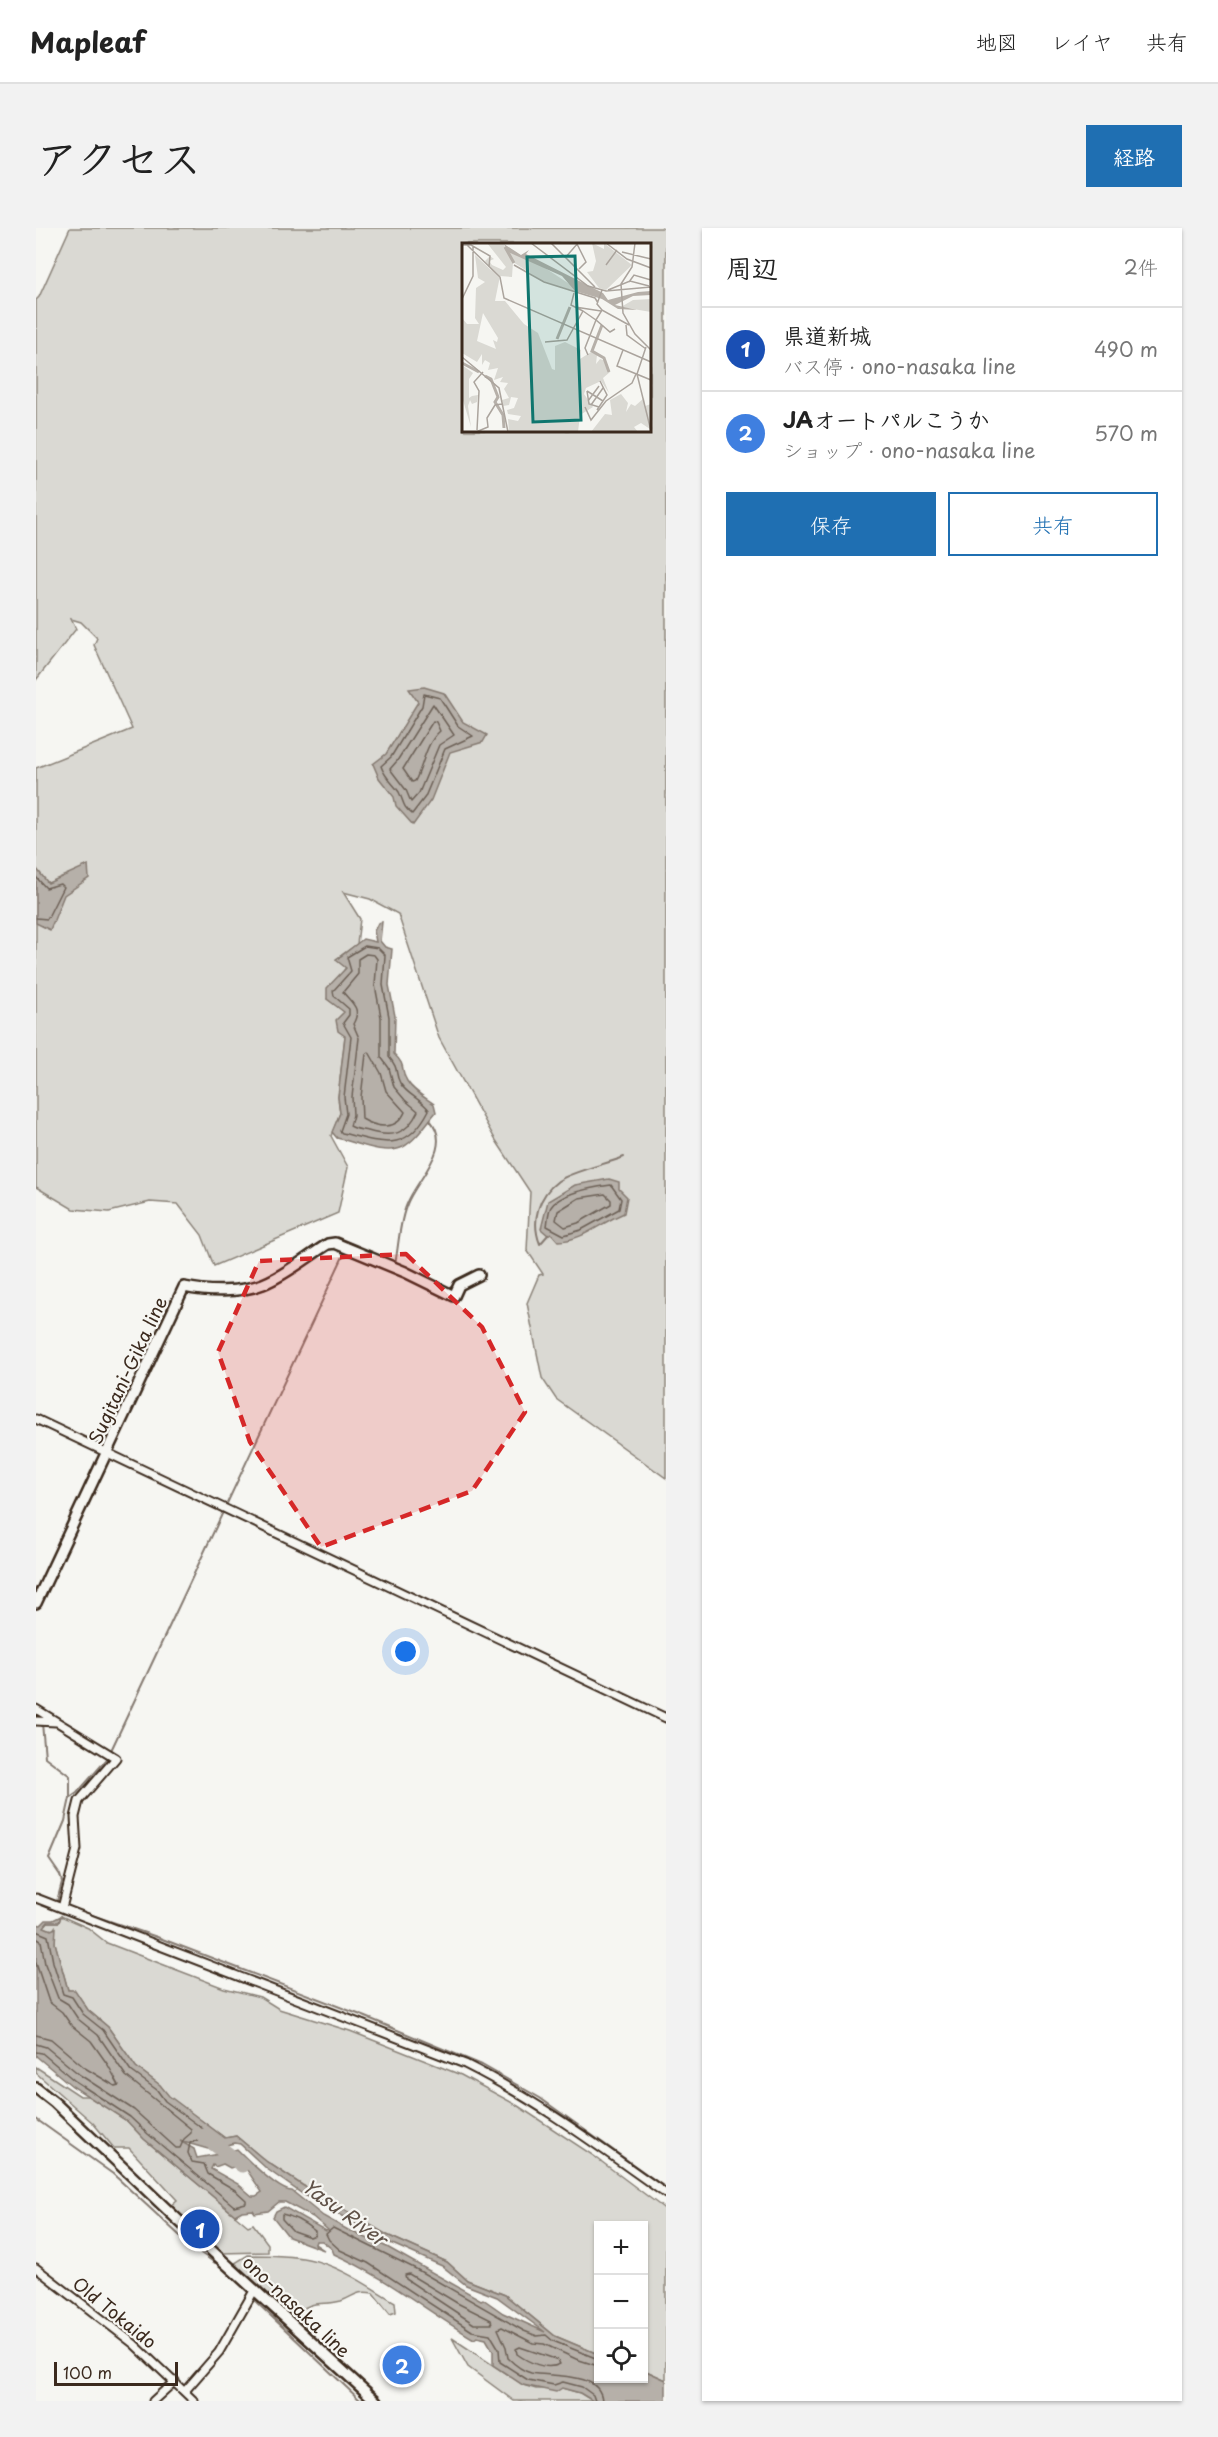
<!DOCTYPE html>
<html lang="ja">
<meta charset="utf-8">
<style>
:root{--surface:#fff;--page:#f2f2f2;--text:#222;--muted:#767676;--line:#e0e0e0;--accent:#1f6fb2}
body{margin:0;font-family:"Playpen Sans","Klee One",sans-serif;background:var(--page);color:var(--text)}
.controls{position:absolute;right:18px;bottom:18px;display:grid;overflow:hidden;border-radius:0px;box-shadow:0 2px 4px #0004}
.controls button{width:54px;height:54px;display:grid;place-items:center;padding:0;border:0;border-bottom:2px solid var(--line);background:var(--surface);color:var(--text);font:30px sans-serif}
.scale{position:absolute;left:18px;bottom:15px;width:124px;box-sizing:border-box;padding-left:6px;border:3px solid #3b2a1e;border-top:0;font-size:16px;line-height:21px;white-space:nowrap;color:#3b2a1e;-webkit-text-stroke:4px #f6f6f2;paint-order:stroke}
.you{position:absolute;left:370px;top:1424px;width:21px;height:21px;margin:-15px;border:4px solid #fff;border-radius:50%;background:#1a73e8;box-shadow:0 0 0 9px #1a73e833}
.badge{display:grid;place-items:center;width:39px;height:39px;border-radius:50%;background:var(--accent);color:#fff;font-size:20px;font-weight:700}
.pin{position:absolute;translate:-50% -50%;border:3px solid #fff;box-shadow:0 2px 6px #0006}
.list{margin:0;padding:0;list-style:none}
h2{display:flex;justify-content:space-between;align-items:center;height:78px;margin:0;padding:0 24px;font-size:26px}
h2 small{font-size:20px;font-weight:400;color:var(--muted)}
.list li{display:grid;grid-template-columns:39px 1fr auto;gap:18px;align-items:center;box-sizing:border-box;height:84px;padding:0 24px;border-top:2px solid var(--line)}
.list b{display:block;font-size:22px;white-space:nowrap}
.list p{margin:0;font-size:20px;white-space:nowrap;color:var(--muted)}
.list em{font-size:20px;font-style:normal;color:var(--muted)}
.actions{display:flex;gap:12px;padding:18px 24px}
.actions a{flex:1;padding:14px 0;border:2px solid var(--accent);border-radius:0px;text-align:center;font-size:21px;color:var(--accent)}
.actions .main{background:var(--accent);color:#fff}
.icon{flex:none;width:33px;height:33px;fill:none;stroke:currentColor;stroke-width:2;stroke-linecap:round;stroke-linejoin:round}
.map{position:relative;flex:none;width:630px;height:2173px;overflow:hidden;border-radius:0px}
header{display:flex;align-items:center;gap:36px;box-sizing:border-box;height:84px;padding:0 30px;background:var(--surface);border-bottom:2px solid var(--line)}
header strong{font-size:28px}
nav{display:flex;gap:33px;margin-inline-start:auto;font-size:21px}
.intro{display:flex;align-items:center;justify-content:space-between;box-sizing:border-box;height:144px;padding:0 36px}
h1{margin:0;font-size:42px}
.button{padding:15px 27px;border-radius:0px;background:var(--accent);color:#fff;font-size:21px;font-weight:700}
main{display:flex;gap:36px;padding:0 36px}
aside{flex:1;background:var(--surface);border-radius:0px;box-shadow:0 2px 4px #0004}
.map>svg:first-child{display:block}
</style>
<header>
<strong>Mapleaf</strong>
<nav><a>地図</a><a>レイヤ</a><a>共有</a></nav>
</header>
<div class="intro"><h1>アクセス</h1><a class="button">経路</a></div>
<main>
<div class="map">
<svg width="630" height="2173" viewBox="0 0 630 2173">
<rect width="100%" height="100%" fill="#f6f6f2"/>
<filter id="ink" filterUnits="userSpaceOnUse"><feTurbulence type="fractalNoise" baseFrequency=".0167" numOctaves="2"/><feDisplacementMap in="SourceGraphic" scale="12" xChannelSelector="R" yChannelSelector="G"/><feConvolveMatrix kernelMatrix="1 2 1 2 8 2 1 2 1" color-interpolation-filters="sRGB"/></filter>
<g filter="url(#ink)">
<path fill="#dad9d3" stroke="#8a8278" stroke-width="1.5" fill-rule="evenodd" d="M34,0H630V1250L520,1171L506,1150L491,1075L503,1047L507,1046L491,1022L494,964L459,911L403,810L362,686L334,671L307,664L324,691L321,716L300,731L310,739L291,771L309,784V808L302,869L304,885L295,908L312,939L302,985L178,1038L166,1007L142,976L114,974L73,984L37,981L0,959V540L96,501L58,417L61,410L45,394L35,391L40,401L0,452V72L3,69ZM428,16H614V202H428Z
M25,1688L52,1700L71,1715L188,1760L224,1769L243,1781L314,1803L425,1847L482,1878L558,1928L630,1982V2152L608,2142V1998H562V2126L519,2108L469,2067L431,2052L411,2034L351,2007L266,1957L231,1934L200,1908L189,1910L132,1868L124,1857L100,1839L72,1799L52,1782L39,1763L32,1762L19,1715V1699L17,1702L7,1699L12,1694H23Z
M0,1839L44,1868H52L91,1893L108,1911L212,1998L217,1996L232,2016V2024L185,2025L133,1979L141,1972L93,1920H78L57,1895L0,1845Z
M212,2027C232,2027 252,2027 272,2031C303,2037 332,2058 359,2074L360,2084L354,2086L337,2065C320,2062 319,2068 305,2073C287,2078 281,2071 263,2083L271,2101L199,2035Z
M416,2110L487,2157L500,2161L526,2160L544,2165L557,2173H478L432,2139Z"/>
<path fill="#b6b0a9" stroke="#857a71" stroke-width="1.5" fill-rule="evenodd" d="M388,459L408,465L427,494L451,507L447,514L414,524L395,572L377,597L360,578L358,569L343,550L337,536L350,526L382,474L373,461Z
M52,637L53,650L28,667L14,702L0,695V640L12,655Z
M346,694L344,713L349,719L356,721L353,757L359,788L358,826C371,838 364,842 371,853C377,863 388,869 398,876L400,884C390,896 380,912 367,919C349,928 319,914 301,910L296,904L304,885L302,869L309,808L302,803L300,792L308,784L291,771V760L310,740L300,732L327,711L340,714L338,703L342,695Z
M573,951L583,954V961L591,969L588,985C566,994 546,1013 522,1013L515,1005L512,1007L505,1001L512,973L539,957Z
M25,1688L23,1694H12L8,1699L15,1702L20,1700L19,1715L32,1762H39L52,1782L72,1799L100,1839L124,1857L133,1868L189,1910L200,1908L231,1934L266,1957L351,2007L411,2034L431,2052L469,2067L519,2108L562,2126V2150H608V2142L630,2152V2173H557L544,2165L526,2160L520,2164L487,2157L457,2137V2123L450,2111L441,2109L438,2111C391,2083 348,2048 298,2026L296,2021L286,2013H280L279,2016L288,2022L253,2009L237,1989L240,1983L248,1979L290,2003L292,2002L277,1989L249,1974H243L232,1983L219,1985L217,1982L206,1983L199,1987L108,1911L91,1893L36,1858L0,1828V1696L5,1697L10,1692H17ZM144,1913L172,1921L199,1915L204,1916L231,1941L268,1967L352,2014L406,2038L430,2057L461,2069L509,2104L467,2085L447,2071L445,2072L351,2019L312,2002L287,1988L256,1963C243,1964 210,1930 201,1921L189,1925L161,1930L158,1921ZM187,1936L194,1940L200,1938L211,1942L226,1964L220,1968H216L202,1956L175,1941L177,1937L179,1939Z"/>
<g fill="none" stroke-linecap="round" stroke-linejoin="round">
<path stroke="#6c6056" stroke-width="1.5" d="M388,466L404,470L422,498L437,508L409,521L389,569L376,586C366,578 368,574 363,564C357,555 349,550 345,538L355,529L386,478Z
M397,476L418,507L403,517L383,565L375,574L370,562L354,541L361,533Z
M397,493L400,494L404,503C389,516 388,536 379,553L376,554L367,541Z
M0,649L10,660L24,656L27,659L11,691L0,690
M329,718L342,720L349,727L347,757L353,789V829C364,842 358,844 364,855C371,867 385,871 393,882C370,927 345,914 306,905L304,903L310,886L308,869L315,809L307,795L313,787V781L298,768L297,763L315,743L311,729Z
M330,726L338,727L341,731L339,757L345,789V829L353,840L358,859L369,872L382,883C371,907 356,910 332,903C325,902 319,901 314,898L317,887L316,869L323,810L317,796C326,780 316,776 307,764L322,746V731Z
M333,824L345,845L350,863L369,884C361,903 341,900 326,891L325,869L330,826Z
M575,957L585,971L583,981L545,1002L528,1007L511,998C512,993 512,983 515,979C524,965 560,959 575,957Z
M569,966L575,972V976L542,995L529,999L520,992L522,983L543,970Z
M0,1703L12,1708L17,1734L27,1766L36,1769L47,1786L67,1802L95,1843L121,1862L129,1873L178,1909L176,1914L159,1913L154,1915L152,1925L156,1934L168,1936L172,1946L199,1962L210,1972V1975L198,1978L112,1906L94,1889L39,1853L6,1825L0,1824
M0,1710L5,1713L9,1736L22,1770L32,1776L42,1791L62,1807L90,1848L155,1901V1905L148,1911L144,1920H140L98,1882L44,1847L10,1819L0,1816
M0,1735L13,1774L26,1784L35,1797L55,1813L72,1837L83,1857L79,1858L49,1840L15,1811L0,1807
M246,1986C257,1988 270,1996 279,2003V2007L274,2009L257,2003L246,1991Z
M373,2046L421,2075L455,2092L456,2096H438L370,2051L369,2047Z
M484,2119L522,2132L524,2136C510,2143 492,2134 481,2126L480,2121Z
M562,2138L540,2131L508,2116L497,2115L466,2099L462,2101L470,2119L472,2130C478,2136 487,2143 495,2145C514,2149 565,2143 566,2173
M559,2173L557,2167L546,2159L527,2154L518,2157L492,2152L464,2134L463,2121L454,2106L436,2103L332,2035L304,2022L293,2012L290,2006L297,2000L380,2041L488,2103L501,2108L510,2107L517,2113L562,2131"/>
<path stroke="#857a71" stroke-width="2" d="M512,1007L504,1016C495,993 502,968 522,953C536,943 571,936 588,929
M359,1036C363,1017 363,994 371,976C381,950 418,920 394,892
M6,1495L9,1529L34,1548V1570
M20,1677L26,1654L24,1647L13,1631L29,1593L34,1570L41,1565L71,1531L310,1022
M33,1681L35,1680L121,1709L330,1789L446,1837L504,1870L630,1960
M0,1891L77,1946L156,2019L179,2035
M218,2072L325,2173"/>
<path stroke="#b6b0a9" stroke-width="15" d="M168,1908L206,1937"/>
<defs>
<path id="minor" d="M0,1191L630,1490
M0,1481L80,1530L43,1573L39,1589L41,1621L26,1680
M0,1493L20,1494
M0,1670L429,1836C501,1872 565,1920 630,1966
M0,2040L98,2116L158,2173
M149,2163L183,2124L219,2061
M117,2173L139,2153"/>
<path id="secondary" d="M0,1375L148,1059C172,1064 204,1065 227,1056C250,1047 271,1029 292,1016L299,1015L369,1044L418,1068L423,1057L443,1047
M0,1860L18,1874L141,1991L340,2173"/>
</defs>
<use href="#minor" stroke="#3b2a1e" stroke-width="11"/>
<use href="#secondary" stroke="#3b2a1e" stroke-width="14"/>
<use href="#minor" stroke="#f6f6f2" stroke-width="7"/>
<use href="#secondary" stroke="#f6f6f2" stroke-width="9"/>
</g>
</g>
<path fill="#d62828" fill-opacity="0.2" stroke="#d62828" stroke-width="4.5" stroke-dasharray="12 8" stroke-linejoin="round" d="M370,1026L446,1099L489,1184L436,1263L285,1319L214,1214L182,1124L223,1033Z"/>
<g text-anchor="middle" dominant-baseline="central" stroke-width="4.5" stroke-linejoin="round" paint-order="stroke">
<g font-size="18" fill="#3b2a1e" stroke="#f6f6f2">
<text transform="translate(91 1142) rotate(-65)">Sugitani-Gika line</text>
<text transform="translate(261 2078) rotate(43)">ono-nasaka line</text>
<text transform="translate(79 2084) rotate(39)">Old Tokaido</text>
</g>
<g font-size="20" font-style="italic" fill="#605248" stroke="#f6f6f2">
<text transform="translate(309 1984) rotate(36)">Yasu River</text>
</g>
</g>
<g transform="translate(426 15)">
<rect width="189" height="189" fill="#f6f6f2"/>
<path d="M25,0H41L46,9L74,19L112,44L113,48L82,39L51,19L50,34L38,33L33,58H43L62,81L76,90L90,126L93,127V103L103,99L119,107L118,116L129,109L135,112L134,121L138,116L144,118L148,129L141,135L147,150L139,138L124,145L122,151L131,164L118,172L116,189H47L46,176L56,178L59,173L46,171L45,167L52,165L56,155L49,154L47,162L41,163L40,157L47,155L42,146L46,140L38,139L41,134L32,137L36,125L26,127L28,120L23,117L20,122V111L15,119L0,110V75L5,81H17L13,75L14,45L23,39L16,35L13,12L30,28L23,18L28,13L32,16L27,18L30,22L41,27L44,24ZM21,70L36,95L35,99L31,97L34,106L15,98ZM130,0L142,6V0L170,22L144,47L137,45L125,29L131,28L134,18ZM189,56V69L159,64L171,57ZM0,122L11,130L7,136V155L10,153L9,144L10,153L16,152L15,159L10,161L8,157L6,163L9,184L0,154ZM159,151L166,160L164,169L169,161L173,163L182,155L183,163L189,161L188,186L179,180L172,184L176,189H129L143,171L150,172L148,157Z" fill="#dad9d3" fill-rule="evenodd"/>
<path d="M42,1L59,12L67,7L64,11L141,50L146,57L176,49L189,48V52L171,53L153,62L175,67L156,66L140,56L113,48L100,33L46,9Z" fill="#b6b0a9"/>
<path fill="none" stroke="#b6b0a9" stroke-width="3" d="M43,4L52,20M140,82L130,108L142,115L147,129M95,96L108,64M0,120L17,129M23,133L29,136L36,154L33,159L41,172L42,185"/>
<path fill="none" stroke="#aba49d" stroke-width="1.5" d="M69,0L126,43L144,48L189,44M89,0L133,44M144,0L165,16L189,25M173,0L170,24L159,41L161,70L173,91L189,107M115,1L124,19L117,26M0,2H9L28,13L27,24M5,2L38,34L42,55L189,119M160,9L189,16M103,15L116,0M52,22L82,39L133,55L136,60M144,22L155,7M167,39L172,32L189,37M140,47L135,61L140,67M146,47L168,38L187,43M112,50L109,62L121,68M0,56L11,33V3M113,64L139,68M164,82L165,92L184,106M83,99L105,97L121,68L134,77L140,67L167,82M184,104L175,131L189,188M161,107L155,123L189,137M126,112L123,105L134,77L148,89L153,86M0,114L37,145L46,189M125,148L127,161L137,164M125,148L141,158M126,158L137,143M129,162L141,145M123,164L129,177L144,158L170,140L174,131M135,167L145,152L138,138M15,187L17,148L12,139L21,129M14,189L26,184L25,175L33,162L40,161"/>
<path fill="#0f766e" fill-opacity="0.15" stroke="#0f766e" stroke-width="3" d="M113,13L119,177L71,179L65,14Z"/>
<rect width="189" height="189" fill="none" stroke="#3b2a1e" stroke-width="3"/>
</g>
</svg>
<div class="controls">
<button>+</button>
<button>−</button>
<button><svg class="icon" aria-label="locate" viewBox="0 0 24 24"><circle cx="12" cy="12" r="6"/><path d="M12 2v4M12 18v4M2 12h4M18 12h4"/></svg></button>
</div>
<div class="scale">100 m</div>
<div class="you"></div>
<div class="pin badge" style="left:164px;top:2001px;background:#1a4fb4">1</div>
<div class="pin badge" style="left:366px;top:2137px;background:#3f7fe0">2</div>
</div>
<aside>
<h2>周辺<small>2件</small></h2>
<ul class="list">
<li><span class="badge" style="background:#1a4fb4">1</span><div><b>県道新城</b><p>バス停 · ono-nasaka line</p></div><em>490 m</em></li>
<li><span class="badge" style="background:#3f7fe0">2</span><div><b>JAオートパルこうか</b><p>ショップ · ono-nasaka line</p></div><em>570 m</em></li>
</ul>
<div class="actions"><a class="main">保存</a><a>共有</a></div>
</aside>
</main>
